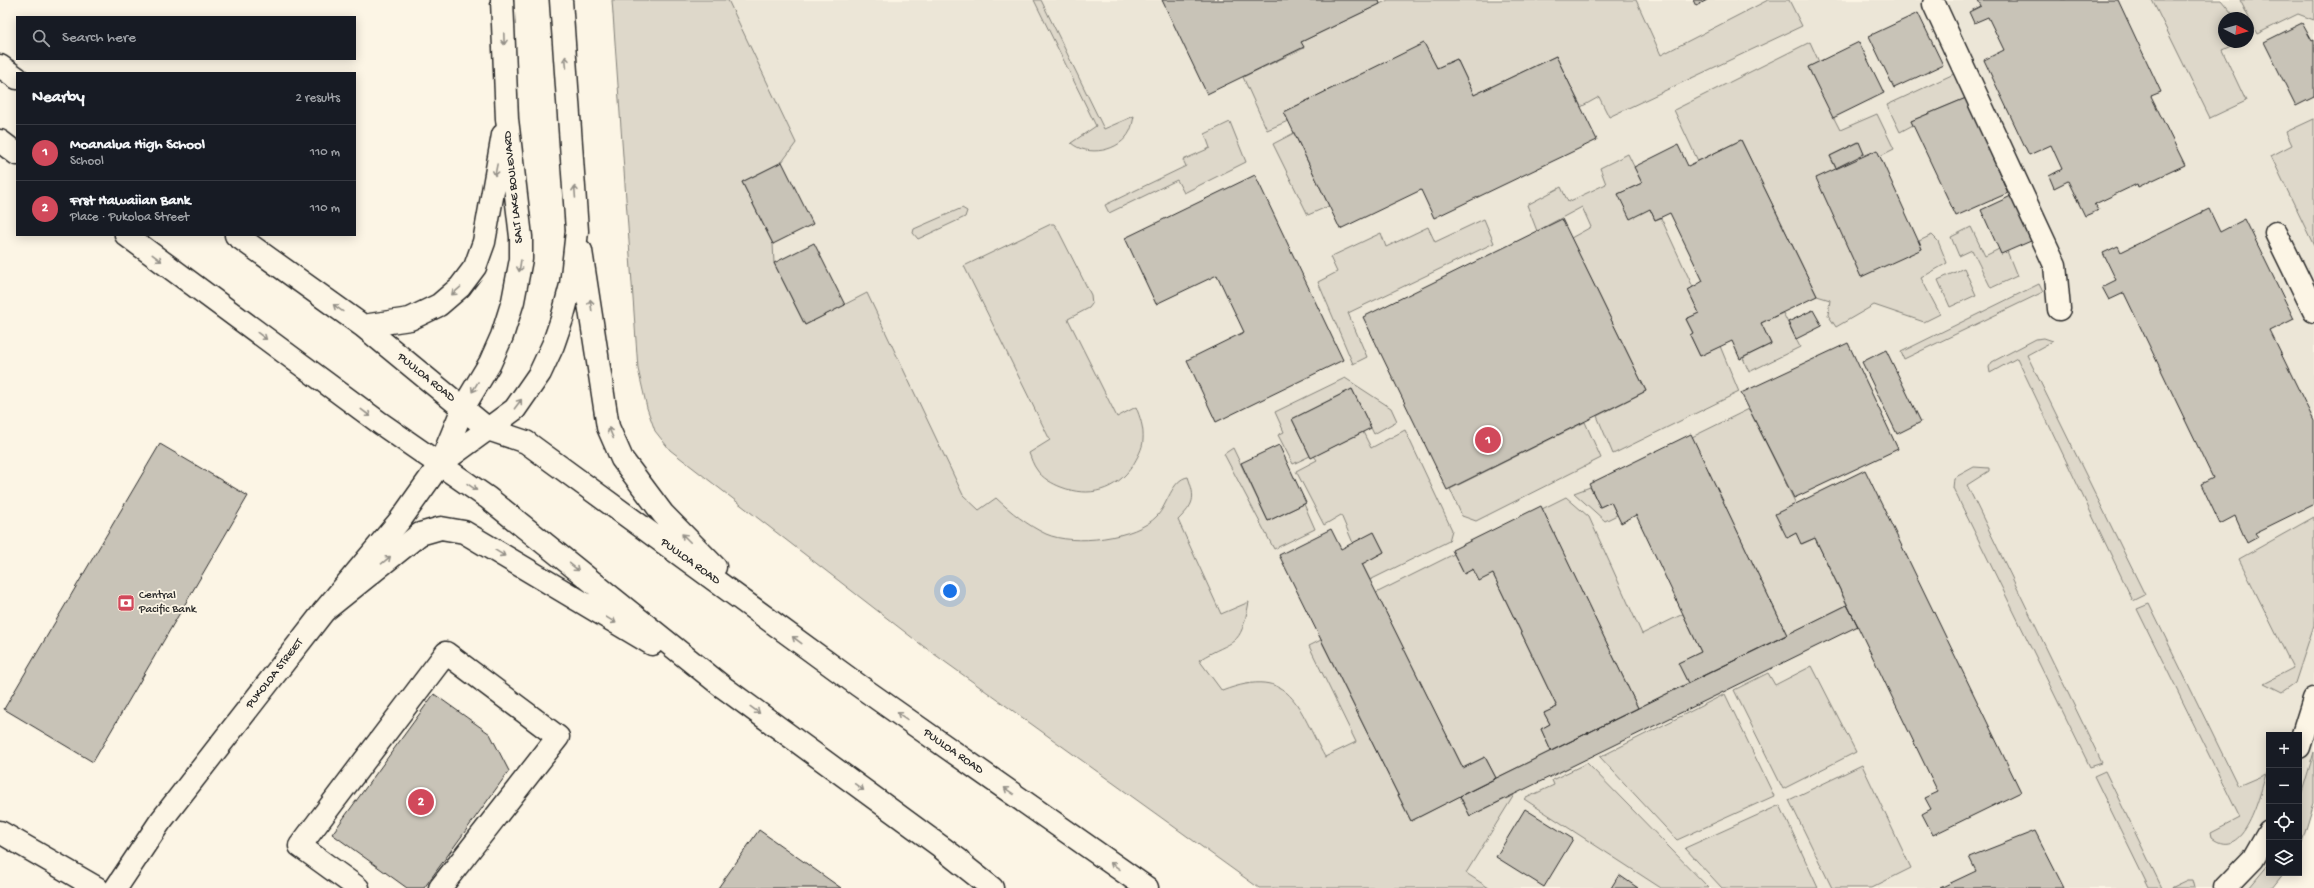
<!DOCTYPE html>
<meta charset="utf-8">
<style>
:root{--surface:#171b24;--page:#242831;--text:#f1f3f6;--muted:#9ea1a6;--line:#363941;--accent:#d1495b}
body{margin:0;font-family:"Gochi Hand",sans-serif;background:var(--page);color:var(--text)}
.controls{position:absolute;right:12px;bottom:12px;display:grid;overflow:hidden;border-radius:0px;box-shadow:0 2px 10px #0003}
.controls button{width:36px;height:36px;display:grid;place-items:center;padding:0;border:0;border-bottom:1px solid var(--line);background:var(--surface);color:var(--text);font:20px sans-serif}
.compass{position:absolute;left:2218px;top:12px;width:36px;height:36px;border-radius:50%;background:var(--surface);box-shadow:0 2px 10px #0003;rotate:96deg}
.you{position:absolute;left:950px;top:591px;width:14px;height:14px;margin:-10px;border:3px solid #fff;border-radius:50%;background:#1a73e8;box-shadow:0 0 0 6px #1a73e833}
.badge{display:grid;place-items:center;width:26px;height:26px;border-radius:50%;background:var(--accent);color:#fff;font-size:13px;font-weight:700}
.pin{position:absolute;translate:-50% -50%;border:2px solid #fff;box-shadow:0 1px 4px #0006}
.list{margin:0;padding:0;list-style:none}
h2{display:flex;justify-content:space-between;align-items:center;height:52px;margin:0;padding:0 16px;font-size:17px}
h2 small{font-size:13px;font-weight:400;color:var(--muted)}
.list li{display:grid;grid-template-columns:26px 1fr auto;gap:12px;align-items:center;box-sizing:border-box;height:56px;padding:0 16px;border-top:1px solid var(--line)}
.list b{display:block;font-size:15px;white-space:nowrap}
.list p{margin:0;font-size:13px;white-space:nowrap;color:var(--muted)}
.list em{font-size:13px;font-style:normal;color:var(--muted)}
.icon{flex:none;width:22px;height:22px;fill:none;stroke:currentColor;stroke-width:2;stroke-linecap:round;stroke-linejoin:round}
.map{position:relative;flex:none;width:2314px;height:888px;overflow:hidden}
.search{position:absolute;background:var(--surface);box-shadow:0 2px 10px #0003;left:16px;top:16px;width:340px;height:44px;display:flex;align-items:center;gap:10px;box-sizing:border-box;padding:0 14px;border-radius:0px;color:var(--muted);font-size:15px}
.panel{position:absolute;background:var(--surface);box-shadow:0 2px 10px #0003;left:16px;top:72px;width:340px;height:164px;border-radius:0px}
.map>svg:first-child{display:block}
</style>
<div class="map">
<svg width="2314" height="888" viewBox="0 0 2314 888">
<rect width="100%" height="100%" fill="#fcf5e5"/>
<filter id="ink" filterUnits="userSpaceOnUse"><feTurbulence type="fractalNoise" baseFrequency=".025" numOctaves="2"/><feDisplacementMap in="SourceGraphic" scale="8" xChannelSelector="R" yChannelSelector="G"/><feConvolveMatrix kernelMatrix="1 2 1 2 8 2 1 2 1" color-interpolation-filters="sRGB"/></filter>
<g filter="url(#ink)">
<path fill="#ece6d7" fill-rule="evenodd" d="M612,0H2314V803L2299,852V735H2269V873H2284L2272,888H1259L923,646L691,467L670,450L655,431L647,408L638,369ZM2224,18H2248V42H2224Z"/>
<path fill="#ded8ca" stroke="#84827a" d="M612,0H728L796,143L782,162L742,182L773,244L774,263L805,325L867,293L963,495L979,510L996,498C1011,512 1027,525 1046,534C1073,546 1136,539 1157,516C1167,506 1172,479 1188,477C1196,499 1194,504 1178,520L1221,614L1249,602C1240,650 1235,638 1199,660L1222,691C1293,664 1297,708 1325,757L1356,742L1309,646L1321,640L1411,821L1460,796L1470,816L1514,795L1466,873L1489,888H1259L923,646L670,450L655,431L647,408L638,369Z
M1034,0H1041L1104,129L1134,116C1133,121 1132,127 1130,131C1120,152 1087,157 1071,143L1096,126Z
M1388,0H1636L1661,55L1768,0H1789L1802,26L1609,117L1599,97L1581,107L1556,56L1474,95L1457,59L1437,68L1424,44L1284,112L1288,121L1267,130L1243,77L1304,48L1301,42Z
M2152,0H2221L2236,18H2224V42H2240L2222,50L2246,101L2210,118Z
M2240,0H2314V20L2298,14L2257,34Z
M1810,42L1819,62L1808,67L1840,130L1877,114L1894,149L1880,156H1865L1858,142L1830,156L1836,169L1922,249L1919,241L1932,235L1938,241L1947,263L1921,278L1940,314L1924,322L1874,305L1836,327L1828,315L1830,300L1817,296L1741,140L1698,161L1674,110Z
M1956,73L1966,98L1911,121L1913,125L1900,132L1887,105Z
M2314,119V246L2271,156L2292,145L2286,132Z
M1230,122L1246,162L1184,193L1177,180L1109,213L1105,205L1186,166L1183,160L1210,148L1205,134Z
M1294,133L1329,206L1308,215L1273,144Z
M1628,154L1642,183L1618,194L1650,209L1655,220L1661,218L1693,287L1688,290L1699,313L1686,319L1693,333L1690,335L1700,356L1720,346L1739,392L1613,454L1597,416L1646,391L1571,238L1591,227L1582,207L1537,231L1527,205L1561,187L1568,202L1606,184L1600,168Z
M962,208L967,211L965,217L918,239L913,233L914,229Z
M1484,219L1494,243L1348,313L1367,357L1353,364L1318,282L1337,272L1330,257L1381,233L1386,247L1428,227L1435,242Z
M1051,224H1054L1057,228L1091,295L1092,304L1089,308L1068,319L1117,417L1136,407C1140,417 1144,428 1143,440C1143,448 1137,458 1133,465C1116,491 1089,498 1061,487C1053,484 1042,478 1037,470C1033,465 1031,458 1029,453L1050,440L964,266Z
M1971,227L1985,256L1999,249L2001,254L2007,251L2017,276L1991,288L1972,250L1959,256L1951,237Z
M1964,268L1976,295L1950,307L1938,280Z
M2039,284L2043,292L1904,359L1901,352Z
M1783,313L1800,347L1749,372L1743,358L1771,344L1761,323Z
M2044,338L2053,341L2027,355L2145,595L2133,601L2017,358L1990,373L1989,367L1992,362L2036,339Z
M1345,378L1391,408L1397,421L1374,434L1352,389L1292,419L1310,456L1293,464L1278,435L1284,432L1275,412Z
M1749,409L1796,504L1787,538L1796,533L1802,544L1815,538L1847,605L1787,635L1692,437Z
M1585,422L1601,458L1476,521L1462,516L1450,489Z
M1405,430L1452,530L1449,541L1370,580L1362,564L1384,552L1374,533L1353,543L1341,515L1324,525L1296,471L1317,460L1314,456L1363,432L1371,448Z
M1233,448L1268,521L1304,504L1315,529L1274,549L1224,454Z
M1974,467L1989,468V471L1967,485L2102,763L2090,767L1953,488L1954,478Z
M1590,487L1600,507L1611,502L1617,515L1605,521L1574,493Z
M1566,497L1589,517L1642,634L1683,614L1701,652L1679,663L1688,683L1638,708L1542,509Z
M2314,517V625L2295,683L2282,692L2264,683L2293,668L2239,559Z
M1454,554L1464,573L1473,569L1493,574L1557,707L1544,713L1550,724L1541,729L1551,751L1496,778L1485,757L1463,768L1376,593Z
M2149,604L2238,786L2266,774C2260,794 2244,863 2212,838L2211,833L2240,818L2137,609Z
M1812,666L1856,752L1783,789L1734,690L1768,673L1775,685Z
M1725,694L1774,796L1677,840L1600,757Z
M2314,752V803L2299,852V802Z
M1587,763L1709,888H1661L1524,799L1554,785L1552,780Z
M1862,765L1911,868L1871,888H1832L1789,800Z
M2105,771L2162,888H2149L2094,776Z
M1780,805L1818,888H1722L1685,848Z
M2269,864V873H2284L2272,888H2249Z
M2188,880H2193L2195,888H2171Z"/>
<path fill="#c8c3b7" stroke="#2b2b2b" d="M1162,0H1379L1380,4L1301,42L1304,47L1207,94Z
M1693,0H1707L1696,6Z
M1978,0H2118L2161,92L2151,96L2185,165L2138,187L2137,184L2095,204L2099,210L2085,216L2068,181L2054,188L2049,176L2062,169L2051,145L2029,155L1984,60L2004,50L1988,17L1974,23L1969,12L1981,6Z
M1918,13L1943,65L1894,88L1869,36Z
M2302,23L2312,41L2314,40V97L2296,106L2264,42Z
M1859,42L1884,93L1833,118L1808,67Z
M1424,43L1437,68L1457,59L1474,95L1556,56L1597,140L1434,218L1421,190L1340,229L1284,112Z
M1966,98L2008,193L1956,216L1911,121Z
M1741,140L1817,296L1761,323L1771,344L1740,359L1732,341L1700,356L1690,335L1693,333L1686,319L1699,313L1688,290L1703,281L1670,213L1655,220L1650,209L1630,219L1618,194L1642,183L1634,167L1678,145L1688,166Z
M1859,142L1864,154L1836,168L1830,156Z
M1877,150L1922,249L1861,277L1816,178Z
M782,162L813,224L773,244L742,182Z
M1255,175L1343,360L1216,422L1187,360L1244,332L1217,275L1156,304L1125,238Z
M2011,196L2031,241L2001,254L1981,210Z
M2209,209L2220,232L2245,219L2294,319L2270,331L2314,421V504L2255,533L2258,537L2247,543L2235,516L2220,524L2201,484L2213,478L2124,293L2109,300L2102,287L2116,280L2103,253L2118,246L2121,252Z
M1562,219L1646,391L1447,490L1363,317Z
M814,243L845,305L805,325L774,263Z
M1813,310L1822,326L1796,339L1788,322Z
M1848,343L1898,449L1794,498L1741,393Z
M1886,350L1921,422L1897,434L1862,362Z
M1352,389L1371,428L1311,458L1292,419Z
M1691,434L1787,635L1688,683L1678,663L1701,652L1636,515L1621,523L1611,502L1600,507L1589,484Z
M160,444L248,496L93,762L4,709Z
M1279,445L1306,503L1268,521L1241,463Z
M1865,470L2021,792L1933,835L1922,814L1931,809L1925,798L1938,792L1815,538L1801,544L1796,533L1787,538L1775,514Z
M1541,506L1638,708L1551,751L1541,729L1550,724L1544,713L1557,707L1493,574L1479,581L1473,569L1464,574L1452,550Z
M1331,529L1341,549L1374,532L1384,552L1362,564L1463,768L1485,757L1496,778L1411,821L1279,555Z
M1847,605L1858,626L1470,816L1460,796Z
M434,694L490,734L509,771L424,888H407L332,834Z
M1525,809L1573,839L1544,887L1496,857Z
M759,830L841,888H718Z
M2035,831L2064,888H1940L1976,871L1969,857Z
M1619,875L1638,888H1611Z"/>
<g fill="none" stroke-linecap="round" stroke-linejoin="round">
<defs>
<path id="minor" d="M1934,4L2055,265L2059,309
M2276,233L2314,311
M2299,747L2314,699
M0,832L97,888
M116,888L160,822L324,611L401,519L440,464
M358,888L300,846L446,653L558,737L440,888
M2225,888L2253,859L2269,831"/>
<path id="major" d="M0,66L17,78
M0,141L17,154
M126,235L380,423L488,498L723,687L959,860
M236,235L363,326L488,429L526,442L858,685L1147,888
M581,251L608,427L622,459L663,514L715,567
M363,326L410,319L439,305L460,287L475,267L484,242L503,135
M440,464L515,409L540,373L553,345L562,319L571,285L577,231L561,0
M440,464L463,408L490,363L502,336L513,301L521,259V237L507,119L502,0
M324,611L420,534L441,528L464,532L652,644"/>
<path id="highway" d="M944,850L992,888"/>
</defs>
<use href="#minor" stroke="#2b2b2b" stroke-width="25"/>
<use href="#major" stroke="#2b2b2b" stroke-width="25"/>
<use href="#highway" stroke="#2b2b2b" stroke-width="25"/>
<use href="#minor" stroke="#fcf5e5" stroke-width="22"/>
<use href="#major" stroke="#fcf5e5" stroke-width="22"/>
<use href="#highway" stroke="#fcf5e5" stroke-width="22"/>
</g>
<defs><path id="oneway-shaft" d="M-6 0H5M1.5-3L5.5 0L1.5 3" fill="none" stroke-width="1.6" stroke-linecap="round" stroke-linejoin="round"/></defs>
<g stroke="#949088">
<use href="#oneway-shaft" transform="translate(504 39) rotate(88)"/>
<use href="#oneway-shaft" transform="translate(566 62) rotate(-94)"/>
<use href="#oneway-shaft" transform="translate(496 170) rotate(101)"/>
<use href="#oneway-shaft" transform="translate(575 192) rotate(-94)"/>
<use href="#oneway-shaft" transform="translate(157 258) rotate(37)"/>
<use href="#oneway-shaft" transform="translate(520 266) rotate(99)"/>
<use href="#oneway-shaft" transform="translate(456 291) rotate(139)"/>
<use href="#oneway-shaft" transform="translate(591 305) rotate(-98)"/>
<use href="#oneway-shaft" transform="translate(338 308) rotate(-144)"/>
<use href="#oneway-shaft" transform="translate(262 336) rotate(37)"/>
<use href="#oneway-shaft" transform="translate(475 387) rotate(121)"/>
<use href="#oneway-shaft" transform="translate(518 404) rotate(-53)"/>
<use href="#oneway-shaft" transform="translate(366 413) rotate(37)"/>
<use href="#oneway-shaft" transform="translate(611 433) rotate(-113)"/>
<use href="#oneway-shaft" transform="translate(472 487) rotate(35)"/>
<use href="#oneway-shaft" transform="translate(686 538) rotate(-135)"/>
<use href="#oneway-shaft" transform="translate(500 553) rotate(31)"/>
<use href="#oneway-shaft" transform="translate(386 560) rotate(-40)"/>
<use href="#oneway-shaft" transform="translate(574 567) rotate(39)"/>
<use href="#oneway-shaft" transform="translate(611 620) rotate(31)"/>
<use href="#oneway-shaft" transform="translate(797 640) rotate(-143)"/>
<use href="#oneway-shaft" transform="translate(755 710) rotate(36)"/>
<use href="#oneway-shaft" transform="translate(902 716) rotate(-145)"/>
<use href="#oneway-shaft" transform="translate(859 787) rotate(36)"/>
<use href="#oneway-shaft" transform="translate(1009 791) rotate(-145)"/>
<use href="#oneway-shaft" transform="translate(1115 866) rotate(-145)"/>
</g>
</g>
<defs>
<symbol id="bank-square" viewBox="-11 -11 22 22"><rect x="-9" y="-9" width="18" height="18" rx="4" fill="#d1495b" stroke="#fcf5e5"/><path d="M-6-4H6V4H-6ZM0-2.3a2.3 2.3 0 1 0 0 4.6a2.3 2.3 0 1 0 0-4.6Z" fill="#fff"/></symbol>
</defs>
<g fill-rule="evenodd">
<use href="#bank-square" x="116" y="593" width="20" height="20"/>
</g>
<g text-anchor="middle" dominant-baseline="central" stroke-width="3.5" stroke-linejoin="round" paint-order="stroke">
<g font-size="12" fill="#2b2b2b" stroke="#fcf5e5">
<text transform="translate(514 187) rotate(-96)">SALT LAKE BOULEVARD</text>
<text transform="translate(426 378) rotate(39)">PUULOA ROAD</text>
<text transform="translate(690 562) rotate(36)">PUULOA ROAD</text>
<text transform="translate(275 674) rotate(-52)">PUKOLOA STREET</text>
<text transform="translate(953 752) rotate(35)">PUULOA ROAD</text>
</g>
<g font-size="12" fill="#2b2b2b" stroke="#fcf5e5" text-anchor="start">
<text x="139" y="596">Central<tspan x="139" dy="14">Pacific Bank</tspan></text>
</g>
</g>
</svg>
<div class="controls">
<button>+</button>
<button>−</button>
<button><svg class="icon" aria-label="locate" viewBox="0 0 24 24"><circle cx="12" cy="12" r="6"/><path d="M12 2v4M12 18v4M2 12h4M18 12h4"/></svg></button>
<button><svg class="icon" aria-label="layers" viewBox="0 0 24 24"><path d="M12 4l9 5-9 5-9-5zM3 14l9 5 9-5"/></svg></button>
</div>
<svg class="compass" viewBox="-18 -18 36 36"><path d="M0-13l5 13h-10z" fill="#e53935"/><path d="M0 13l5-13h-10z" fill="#9ea1a6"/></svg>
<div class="you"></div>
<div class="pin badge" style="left:1488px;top:440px">1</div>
<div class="pin badge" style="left:421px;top:802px">2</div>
<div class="search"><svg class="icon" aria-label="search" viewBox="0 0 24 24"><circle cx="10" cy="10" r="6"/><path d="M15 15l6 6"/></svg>Search here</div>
<section class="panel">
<h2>Nearby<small>2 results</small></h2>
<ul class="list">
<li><span class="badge">1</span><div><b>Moanalua High School</b><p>School</p></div><em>110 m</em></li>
<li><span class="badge">2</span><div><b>Frst Hawaiian Bank</b><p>Place · Pukoloa Street</p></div><em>110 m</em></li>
</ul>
</section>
</div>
